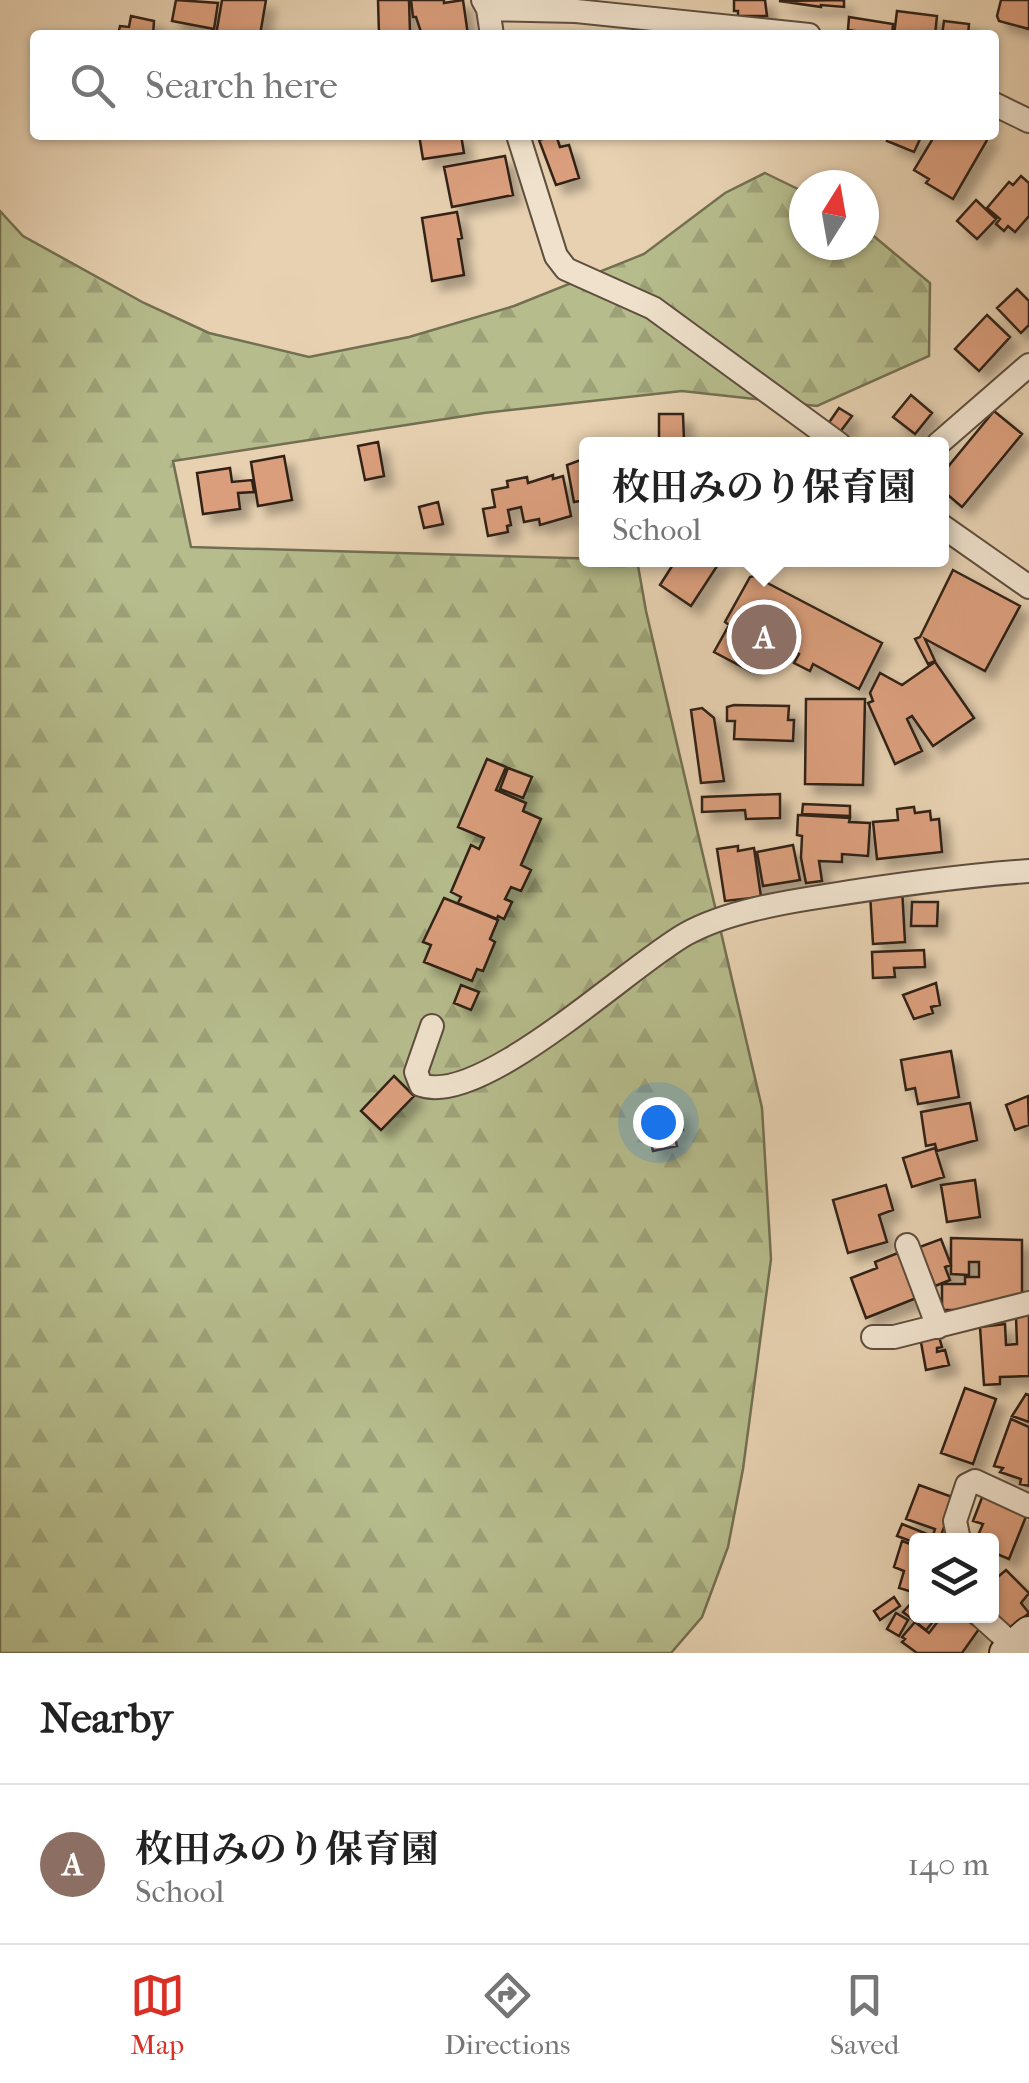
<!DOCTYPE html>
<meta charset="utf-8">
<style>
:root{--surface:#fff;--page:#f2f2f2;--text:#222;--muted:#767676;--line:#e0e0e0;--accent:#d93025}
body{margin:0;font-family:"IM FELL French Canon","Noto Serif JP",serif;background:var(--page);color:var(--text)}
.controls{position:absolute;right:30px;bottom:30px;display:grid;overflow:hidden;border-radius:10px;box-shadow:0 2px 8px #0004}
.controls button{width:90px;height:90px;display:grid;place-items:center;padding:0;border:0;border-bottom:2px solid var(--line);background:var(--surface);color:var(--text);font:50px sans-serif}
.compass{position:absolute;left:789px;top:170px;width:90px;height:90px;border-radius:50%;background:var(--surface);box-shadow:0 2px 8px #0004;rotate:11deg}
.you{position:absolute;left:658px;top:1122px;width:35px;height:35px;margin:-25px;border:8px solid #fff;border-radius:50%;background:#1a73e8;box-shadow:0 0 0 15px #1a73e833}
.badge{display:grid;place-items:center;width:65px;height:65px;border-radius:50%;background:var(--accent);color:#fff;font-size:32px;font-weight:700}
.pin{position:absolute;translate:-50% -50%;border:5px solid #fff;box-shadow:0 2px 10px #0006}
.popup{position:absolute;left:579px;top:437px;width:370px;height:130px;box-sizing:border-box;display:grid;place-content:center;border-radius:10px;background:var(--surface);filter:drop-shadow(0 2px 8px #0005);font-size:32px;white-space:nowrap;color:var(--muted)}
.popup b{font-size:38px;color:var(--text)}
.popup::after{content:'';position:absolute;left:50%;top:100%;margin-left:-20px;border:20px solid transparent;border-top-color:var(--surface)}
.list{margin:0;padding:0;list-style:none}
h2{display:flex;justify-content:space-between;align-items:center;height:130px;margin:0;padding:0 40px;font-size:42px}
h2 small{font-size:32px;font-weight:400;color:var(--muted)}
.list li{display:grid;grid-template-columns:65px 1fr auto;gap:30px;align-items:center;box-sizing:border-box;height:160px;padding:0 40px;border-top:2px solid var(--line)}
.list b{display:block;font-size:38px;white-space:nowrap}
.list p{margin:0;font-size:32px;white-space:nowrap;color:var(--muted)}
.list em{font-size:32px;font-style:normal;color:var(--muted)}
.icon{flex:none;width:55px;height:55px;fill:none;stroke:currentColor;stroke-width:2;stroke-linecap:round;stroke-linejoin:round}
.map{position:relative;flex:none;width:1029px;height:1653px;overflow:hidden}
.search{position:absolute;background:var(--surface);box-shadow:0 2px 8px #0004;left:30px;right:30px;top:30px;height:110px;display:flex;align-items:center;gap:25px;box-sizing:border-box;padding:0 35px;border-radius:10px;color:var(--muted);font-size:38px}
.sheet{height:290px;background:var(--surface)}
nav{display:flex;justify-content:space-around;align-items:center;box-sizing:border-box;height:140px;border-top:2px solid var(--line);background:var(--surface);font-size:28px;color:var(--muted)}
nav a{display:grid;justify-items:center;gap:5px}
nav .on{color:var(--accent)}
.map>svg:first-child{display:block}
</style>
<div class="map">
<svg width="1029" height="1653" viewBox="0 0 1029 1653">
<defs>
<pattern id="forest-firs" width="22" height="20" patternUnits="userSpaceOnUse" patternTransform="scale(2.5)"><rect width="22" height="20" fill="#b6bc8c"/><path d="M5 1l3.5 6h-7zM16 11l3.5 6h-7z" fill="#9da178"/></pattern>
<filter id="shadow"><feDropShadow dx="9" dy="9" stdDeviation="5" flood-color="#0004"/></filter>
</defs>
<rect width="100%" height="100%" fill="#e7d1b1"/>
<filter id="stains"><feTurbulence type="fractalNoise" baseFrequency=".002" numOctaves="4"/><feColorMatrix values="0 0 0 0 .2 0 0 0 0 .09 0 0 0 0 .02 0 0 0 .5 -.17"/></filter>
<radialGradient id="worn" r=".72"><stop offset=".6" stop-color="#630" stop-opacity="0"/><stop offset="1" stop-color="#630" stop-opacity=".3"/></radialGradient>
<path fill="url(#forest-firs)" stroke="#736f52" stroke-width="2.5" d="M765,173L804,192V245H864V228L930,283L929,356L817,406L682,391L484,413L173,461L191,547L637,560L646,611L762,1108L771,1259L743,1469L728,1547L702,1617L671,1653H0V211L23,236L144,303L209,333L309,357L409,337L514,306L644,254L725,193Z"/>
<path fill="#da9e7c" stroke="#302218" stroke-width="2.5" filter="url(#shadow)" d="M176,0L218,3L214,29L172,21Z
M222,0H266L260,35H216Z
M378,0H409L410,33L379,34Z
M411,0H444V3L463,0L468,35H422L416,17H413Z
M734,0H765L767,16H738V11H734Z
M844,0V7L821,5V7L779,1Z
M1001,0H1029V29L999,21L997,16Z
M897,11L937,16L935,35H894Z
M131,16L154,21L153,35H118L120,26L129,27Z
M849,17L893,24L892,35H854L855,31L848,30Z
M944,21L969,24L968,35H942Z
M419,135H461L464,153L423,159Z
M556,135L560,147L569,145L579,178L556,185L539,140Z
M889,135H922L914,152L887,141Z
M935,135H990L953,199L926,183L929,179L914,170Z
M505,156L513,195L452,207L444,167Z
M1021,176L1029,183V216L1015,232L1008,226L1004,231L996,224L1000,219L987,208L1009,182L1013,185Z
M976,200L996,219L977,239L957,221Z
M457,212L462,238L458,239L464,275L432,281L422,218Z
M1017,289L1029,301V325L1021,333L997,308Z
M987,315L1010,337L979,371L955,349Z
M911,395L932,413L915,434L893,417Z
M839,408L852,416L840,432L828,424Z
M994,411L1022,434L962,507L942,490V474Z
M659,414H683L684,441L659,442Z
M378,442L384,476L365,480L358,446Z
M284,456L292,500L258,506L251,462Z
M586,458V500L574,502L567,465Z
M230,468L232,482L252,480L254,492L238,493L240,509L203,514L197,473Z
M553,475V479L563,476L571,516L540,525L539,519L524,522L521,507L508,510L511,525L507,526L508,532L488,536L483,509L495,507L492,490L508,487L507,481L527,477L528,483Z
M438,502L443,524L424,528L419,507Z
M673,560H721L691,606L660,585L674,563Z
M953,570L1020,606L985,671L925,639L935,661L928,664L915,639L920,637Z
M754,576L882,643L859,689L813,664L810,671L794,663L799,654L768,637L750,671L714,652L729,625L725,622L750,577Z
M935,662L974,718L933,746L912,716L907,719L922,751L895,764L868,703L873,701L870,693L880,673L902,685Z
M806,699H865L863,785L805,784Z
M734,705L789,706L788,720H794L793,741L734,739L735,721H727V707Z
M702,708L714,718L724,781L701,783L691,710Z
M487,759L506,767L496,790L526,803L523,811L541,819L521,865L531,870L521,891L511,887L505,899L512,902L504,919L498,916L497,919L458,903L461,897L451,892L471,845L479,849L484,838L458,827Z
M508,768L532,777L523,798L500,789Z
M780,794V818L746,819L745,810L702,812V797Z
M803,804L850,806V816L802,814Z
M914,807L915,813L930,811L931,820L939,819L942,852L877,859L873,822L898,820L897,809Z
M798,815L850,818L849,822L870,823L868,856L842,854V862L819,861L822,881L806,883L801,858L802,836L797,835Z
M793,845L800,880L763,886L757,852Z
M738,846V851L754,848L761,897L725,901L717,849Z
M902,888L905,942L873,944L870,893Z
M444,898L498,920L490,939L495,942L483,971L477,969L472,981L424,962L431,945L423,942Z
M912,902H938L937,926H911Z
M924,950L925,967L894,968L895,977L873,978L872,952Z
M936,983L940,1005L931,1007L933,1013L914,1019L903,995Z
M461,985L479,992L471,1010L454,1003Z
M951,1051L959,1097L918,1104L915,1088L906,1090L901,1060Z
M394,1076L414,1096L381,1130L361,1111Z
M1028,1096L1029,1125L1015,1130L1006,1105Z
M970,1103L977,1140L937,1151L935,1144L926,1146L921,1112Z
M678,1108L683,1130L674,1132L677,1146L653,1151L646,1115Z
M935,1148L944,1177L912,1187L903,1158Z
M975,1180L980,1217L947,1222L941,1185Z
M886,1185L893,1210L879,1215L887,1242L848,1253L833,1200Z
M951,1238L1022,1240V1298H1002V1304L989,1310H942V1284H965V1277H979V1262H969V1275L951,1274Z
M941,1239L951,1265L945,1267L950,1280L935,1286L930,1273L926,1274L917,1248Z
M903,1251L919,1297L866,1318L851,1278L877,1268L875,1262Z
M1029,1315V1376L1000,1377V1384L984,1385L980,1327L1005,1324L1006,1345L1017,1344L1016,1317Z
M938,1333L942,1347L937,1348V1352L945,1350L949,1365L926,1370L920,1337Z
M965,1388L996,1399L973,1464L941,1453Z
M1026,1394L1029,1395V1422L1012,1416Z
M1011,1419L1029,1427V1486L1020,1484L1021,1479L1000,1472L1003,1468L994,1466Z
M919,1485L955,1498L940,1538L933,1535L935,1529L906,1519Z
M983,1495L1027,1514L1009,1559L992,1552V1540H976L983,1524L973,1521Z
M902,1524L942,1540H916V1543L897,1536Z
M902,1541L916,1546V1593L899,1588L904,1571L894,1567Z
M992,1568L999,1576L1006,1570L1029,1593L1021,1603L1029,1613L1008,1631L992,1616Z
M894,1597L900,1606L880,1620L874,1611Z
M915,1599L916,1616L937,1617L926,1630L903,1612Z
M896,1613L908,1620L899,1636L887,1629Z
M942,1616H961L979,1629L962,1653H917L902,1642L905,1639L902,1637L915,1622L929,1633Z"/>
<g fill="none" stroke-linecap="round" stroke-linejoin="round">
<defs>
<path id="street" d="M483,0L488,9L576,11L809,35
M488,9L492,35
M994,104L1029,121
M518,135L556,256L566,269L653,308L839,444
M938,444L1029,365
M942,526L1029,587
M432,1026L416,1072L421,1085C482,1107 630,965 686,934C726,912 780,903 825,896C893,885 960,876 1029,871
M907,1245L938,1327
M873,1337H894L1029,1303
M959,1540L955,1521L967,1485L975,1481L1029,1506
M981,1616L1014,1646"/>
<path id="secondary" d="M1006,1653L1029,1633"/>
</defs>
<use href="#street" stroke="#5e4e3e" stroke-width="26"/>
<use href="#secondary" stroke="#302218" stroke-width="36"/>
<use href="#street" stroke="#efe1cc" stroke-width="22"/>
<use href="#secondary" stroke="#efe1cc" stroke-width="32"/>
</g>
<rect width="100%" height="100%" filter="url(#stains)"/>
<rect width="100%" height="100%" fill="url(#worn)"/>
</svg>
<div class="controls">
<button><svg class="icon" aria-label="layers" viewBox="0 0 24 24"><path d="M12 4l9 5-9 5-9-5zM3 14l9 5 9-5"/></svg></button>
</div>
<svg class="compass" viewBox="-18 -18 36 36"><path d="M0-13l5 13h-10z" fill="#e53935"/><path d="M0 13l5-13h-10z" fill="#767676"/></svg>
<div class="you"></div>
<div class="pin badge" style="left:764px;top:637px;background:#8d6e63">A</div>
<div class="popup"><b>枚田みのり保育園</b>School</div>
<div class="search"><svg class="icon" aria-label="search" viewBox="0 0 24 24"><circle cx="10" cy="10" r="6"/><path d="M15 15l6 6"/></svg>Search here</div>
</div>
<section class="sheet">
<h2>Nearby<small></small></h2>
<ul class="list">
<li><span class="badge" style="background:#8d6e63">A</span><div><b>枚田みのり保育園</b><p>School</p></div><em>140 m</em></li>
</ul>
</section>
<nav>
<a class="on"><svg class="icon" aria-label="map" viewBox="0 0 24 24"><path d="M3 6l6-2 6 2 6-2v14l-6 2-6-2-6 2zM9 4v14M15 6v14"/></svg>Map</a>
<a><svg class="icon" aria-label="directions" viewBox="0 0 24 24"><path d="M12 3l9 9-9 9-9-9zM9 14v-3h6M13 9l2 2-2 2"/></svg>Directions</a>
<a><svg class="icon" aria-label="saved" viewBox="0 0 24 24"><path d="M7 4h10v16l-5-4-5 4z"/></svg>Saved</a>
</nav>
